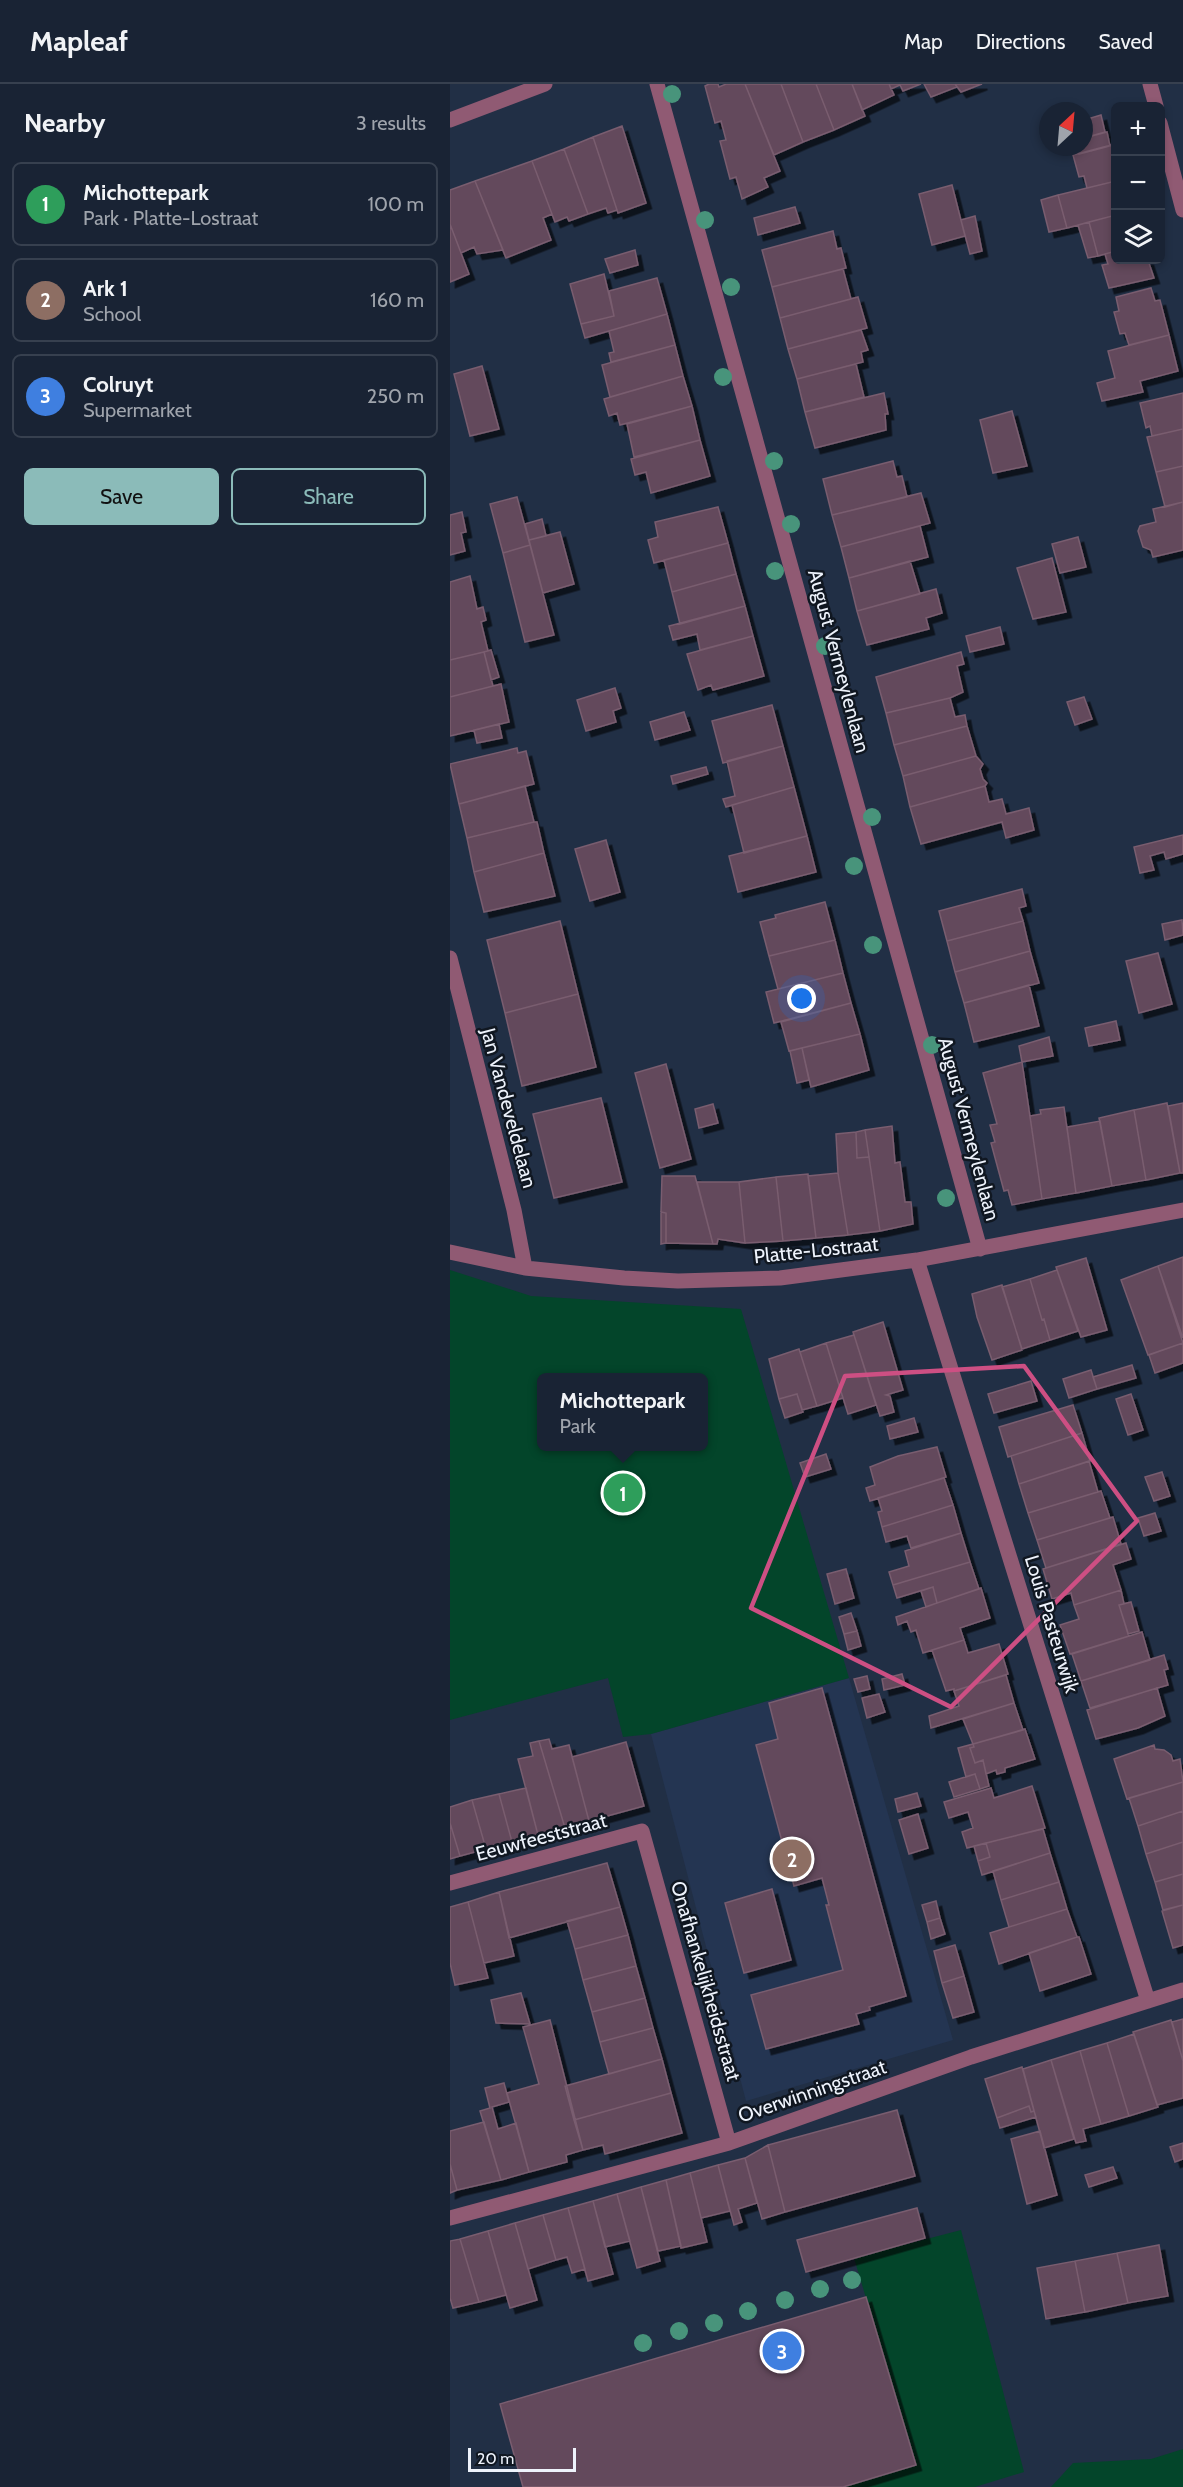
<!DOCTYPE html>
<meta charset="utf-8">
<style>
:root{--surface:#192334;--page:#262f40;--text:#f1f3f6;--muted:#9fa4ac;--line:#37404f;--accent:#8bbbb9}
body{margin:0;font-family:Cabin,sans-serif;background:var(--page);color:var(--text)}
.controls{position:absolute;right:18px;top:18px;display:grid;overflow:hidden;border-radius:9px;box-shadow:0 3px 9px #0003}
.controls button{width:54px;height:54px;display:grid;place-items:center;padding:0;border:0;border-bottom:2px solid var(--line);background:var(--surface);color:var(--text);font:30px sans-serif}
.compass{position:absolute;left:589px;top:18px;width:54px;height:54px;border-radius:50%;background:var(--surface);box-shadow:0 3px 9px #0003;rotate:26deg}
.scale{position:absolute;left:18px;bottom:15px;width:108px;box-sizing:border-box;padding-left:6px;border:3px solid #eef3fc;border-top:0;font-size:16px;line-height:21px;white-space:nowrap;color:#eef3fc;-webkit-text-stroke:4px #101721;paint-order:stroke}
.you{position:absolute;left:352px;top:915px;width:21px;height:21px;margin:-15px;border:4px solid #fff;border-radius:50%;background:#1a73e8;box-shadow:0 0 0 9px #1a73e833}
.badge{display:grid;place-items:center;width:39px;height:39px;border-radius:50%;background:var(--accent);color:#fff;font-size:20px;font-weight:700}
.pin{position:absolute;translate:-50% -50%;border:3px solid #fff;box-shadow:0 2px 6px #0006}
.popup{position:absolute;left:87px;top:1289px;width:171px;height:78px;box-sizing:border-box;display:grid;place-content:center;border-radius:9px;background:var(--surface);filter:drop-shadow(0 2px 4px #0005);font-size:20px;white-space:nowrap;color:var(--muted)}
.popup b{font-size:22px;color:var(--text)}
.popup::after{content:'';position:absolute;left:50%;top:100%;margin-left:-12px;border:12px solid transparent;border-top-color:var(--surface)}
.list{margin:0;padding:0;list-style:none}
h2{display:flex;justify-content:space-between;align-items:center;height:78px;margin:0;padding:0 24px;font-size:26px}
h2 small{font-size:20px;font-weight:400;color:var(--muted)}
.list li{display:grid;grid-template-columns:39px 1fr auto;gap:18px;align-items:center;box-sizing:border-box;height:84px;margin:0 12px 12px;padding:0 12px;border:2px solid var(--line);border-radius:9px}
.list b{display:block;font-size:22px;white-space:nowrap}
.list p{margin:0;font-size:20px;white-space:nowrap;color:var(--muted)}
.list em{font-size:20px;font-style:normal;color:var(--muted)}
.actions{display:flex;gap:12px;padding:18px 24px}
.actions a{flex:1;padding:14px 0;border:2px solid var(--accent);border-radius:9px;text-align:center;font-size:21px;color:var(--accent)}
.actions .main{background:var(--accent);color:#111}
.icon{flex:none;width:33px;height:33px;fill:none;stroke:currentColor;stroke-width:2;stroke-linecap:round;stroke-linejoin:round}
.map{position:relative;flex:none;width:733px;height:2403px;overflow:hidden}
header{display:flex;align-items:center;gap:36px;box-sizing:border-box;height:84px;padding:0 30px;background:var(--surface);border-bottom:2px solid var(--line)}
header strong{font-size:28px}
nav{display:flex;gap:33px;margin-inline-start:auto;font-size:21px}
main{display:flex}
aside{flex:1;background:var(--surface)}
.map>svg:first-child{display:block}
</style>
<header>
<strong>Mapleaf</strong>
<nav><a>Map</a><a>Directions</a><a>Saved</a></nav>
</header>
<main>
<aside>
<h2>Nearby<small>3 results</small></h2>
<ul class="list">
<li><span class="badge" style="background:#2e9e5b">1</span><div><b>Michottepark</b><p>Park · Platte-Lostraat</p></div><em>100 m</em></li>
<li><span class="badge" style="background:#8d6e63">2</span><div><b>Ark 1</b><p>School</p></div><em>160 m</em></li>
<li><span class="badge" style="background:#3f7fe0">3</span><div><b>Colruyt</b><p>Supermarket</p></div><em>250 m</em></li>
</ul>
<div class="actions"><a class="main">Save</a><a>Share</a></div>
</aside>
<div class="map">
<svg width="733" height="2403" viewBox="0 0 733 2403">
<defs>
<filter id="shadow"><feDropShadow dx="5.5" dy="5.5" stdDeviation="0" flood-color="#0009"/></filter>
</defs>
<rect width="100%" height="100%" fill="#212f45"/>
<path fill="#243552" d="M399,1594L503,1956L296,2017L201,1650Z"/>
<path fill="#03452a" fill-rule="evenodd" d="M0,1186L81,1212L291,1225L399,1594L201,1650L173,1653L158,1594L0,1636ZM92,1294H254V1362H92Z
M511,2146L574,2388L525,2403H393L466,2381L404,2174Z
M733,2365V2403H601L623,2379L701,2375Z"/>
<path fill="#64495b" stroke="#795d6f" stroke-width="1.5" filter="url(#shadow)" d="M259,0H268L269,3L276,0H295L330,87L314,94L318,103L292,115L286,93L280,95L270,57L276,56L271,37L265,39L255,2Z
M295,0H331L353,58L324,71Z
M331,0H366L384,46L353,58Z
M366,0H402L415,32L384,46Z
M402,0H439L444,11L412,26Z
M439,0H471L453,7L450,1L441,5Z
M474,0H505L507,3L481,13Z
M505,0H532L511,8Z
M651,31L655,48L634,54V36Z
M172,42L196,119L168,129L143,53Z
M657,48L660,62L629,70L627,63H634V54Z
M143,53L167,126L158,129L156,124L138,130L114,65Z
M665,60L666,97L637,104L634,92L629,93L623,71Z
M114,65L138,130L119,137L117,133L105,138L82,77Z
M82,77L102,130L93,134L101,156L56,174L25,97Z
M25,97L53,166L27,170L24,163L11,169L0,140V106Z
M666,97V131L617,144L608,111Z
M502,101L515,152L482,161L469,110Z
M608,111L617,144L599,148L591,116Z
M345,123L350,139L308,151L304,134Z
M666,131V167L648,172L639,138Z
M525,132L532,167L520,170L511,136Z
M639,138L648,172L638,174L628,141Z
M0,140L19,190L0,198Z
M383,147L387,165L391,164L396,184L322,203L312,166Z
M185,166L188,181L160,189L155,175Z
M666,167V176H698L704,194L659,204L652,181L658,180L655,170Z
M393,185L401,215L330,234L322,203Z
M154,190L164,232L131,240L120,200Z
M207,194L217,230L135,254L131,240L164,232L159,207Z
M701,204L705,217L710,216L719,251L679,261L675,249L670,250L664,228L669,227L666,213Z
M408,213L417,244L338,265L330,234Z
M217,230L225,261L161,278L159,269L164,268L159,247Z
M411,246L418,266L411,268L413,278L347,295L338,265Z
M719,251L728,287L690,297L693,308L652,317L647,299L665,294L658,267Z
M225,261L233,292L160,313L152,281Z
M406,280L414,313L355,328L347,295Z
M32,282L49,345L20,352L4,290Z
M233,292L242,322L170,341L167,329L159,332L154,315Z
M434,309L438,330H435L436,346L365,364L355,328Z
M733,309V345L702,352L700,342L696,344L690,319Z
M242,322L250,356L184,373L177,340Z
M562,327L577,382L543,389L530,336Z
M733,345V382L706,388L697,353Z
M250,356L260,392L201,409L196,388L185,391L181,375Z
M443,377L447,393L452,392L457,413L382,431L373,395Z
M733,382V418L715,423L706,388Z
M471,409L480,439L391,463L382,431Z
M67,413L80,461L53,469L40,420Z
M733,418V466L703,473L701,466L693,463L688,447L690,442L706,438L703,425Z
M268,423L278,459L204,479L198,456L208,453L205,438Z
M12,428L16,448L11,449L15,467L0,471V431Z
M92,435L96,452L79,456L75,440Z
M470,442L478,473L399,494L391,463Z
M110,448L124,500L93,509L79,456Z
M628,453L636,483L610,489L602,460Z
M278,459L286,490L222,508L214,476Z
M80,461L104,551L75,558L53,469Z
M602,474L616,528L583,535L567,484Z
M460,477L470,510L407,527L399,494Z
M286,490L295,522L230,540L222,508Z
M20,492L27,525L33,523L36,536L31,538L38,567L0,576V498Z
M486,505L492,529L476,534L479,545L417,561L407,527Z
M295,522L303,552L250,566L247,550L223,556L219,542Z
M550,543L554,560L520,568L516,552Z
M303,552L314,592L263,606L261,601L248,606L237,570Z
M41,566L49,593L41,596L34,568Z
M34,568L43,602L0,613V576Z
M511,568L514,580L507,582L513,608L500,614L436,629L426,593Z
M51,600L59,638L0,652V613Z
M165,604L171,624L163,627L166,638L136,647L127,616Z
M634,613L642,635L625,641L617,618Z
M500,614L505,633L515,631L517,642L444,661L436,629Z
M322,621L333,662L273,679L262,637Z
M234,628L240,646L205,656L200,638Z
M49,640L52,654L27,659L24,646Z
M517,642L526,672L453,692L444,661Z
M333,662L344,703L276,723L273,715L285,712L277,677Z
M67,664L68,669L76,667L84,700L9,720L0,680Z
M526,672L533,680L530,685L533,695L537,699L535,702L460,723L453,692Z
M256,683L258,690L223,700L221,692Z
M75,702L84,738L17,754L9,720Z
M535,702L539,718L552,715L556,730L579,724L584,746L556,754L552,738L471,760L460,723Z
M344,703L357,752L294,769L282,721Z
M84,738H87L94,769L24,788L17,754Z
M733,751V770L716,775L714,768L700,772L704,786L690,789L684,763Z
M357,752L366,788L288,808L279,772Z
M156,756L170,808L140,817L125,765Z
M94,769L105,812L34,828L24,788Z
M572,805L576,822L569,824L573,837L497,857L489,827Z
M375,818L385,856L319,872L310,838L326,834L325,831Z
M732,836L733,851L715,856L712,840Z
M110,837L128,910L55,929L37,856Z
M573,837L580,867L505,888L497,857Z
M385,856L393,889L328,905L319,872Z
M580,867L589,899L514,919L505,888Z
M708,869L722,920L689,929L676,877Z
M393,889L401,919L324,939L316,908Z
M579,901L589,942L524,958L514,919Z
M128,910L146,983L72,1002L55,929Z
M401,919L410,950L339,967L331,938Z
M666,937L670,956L639,962L635,944Z
M410,950L419,986L361,1003L352,964Z
M599,953L603,972L572,978L569,962Z
M352,964L359,996L347,999L340,967Z
M572,978L592,1115L562,1121L558,1106L554,1107L541,1059L545,1058L540,1041L547,1040L533,989Z
M216,980L241,1075L210,1084L185,989Z
M151,1014L172,1098L104,1114L83,1030Z
M717,1019L730,1089L696,1096L684,1026Z
M733,1019V1089H730L718,1022Z
M263,1020L268,1039L249,1044L245,1025Z
M614,1023L626,1109L592,1115L580,1032L591,1030L590,1026Z
M684,1026L696,1096L662,1102L649,1034Z
M650,1037L662,1102L626,1109L617,1043Z
M442,1042L445,1079L450,1078L455,1118H461L463,1140L430,1147L415,1046Z
M415,1046L419,1073L407,1074L406,1048Z
M406,1048L407,1074L419,1073L430,1147L398,1151L388,1089L386,1050Z
M388,1089L398,1151L366,1154L358,1092Z
M358,1090L366,1154L333,1157L326,1093Z
M212,1092H245L263,1160L216,1159V1129L211,1128Z
M326,1093L333,1157L295,1159L289,1098Z
M247,1098H289L295,1159L268,1155L267,1160H263Z
M211,1128L216,1129V1159L211,1160Z
M733,1173V1254L708,1182Z
M636,1174L657,1246L631,1253L606,1183Z
M708,1182L733,1259L698,1271L671,1196Z
M607,1186L628,1247L600,1256L594,1235L592,1236L580,1195Z
M580,1195L592,1236L594,1235L600,1256L572,1265L552,1203Z
M552,1201L572,1266L542,1276L527,1233L522,1210Z
M433,1238L453,1306L436,1311L440,1312L444,1328L430,1332L403,1248Z
M404,1251L426,1321L398,1330L376,1259Z
M376,1259L393,1314L367,1322L350,1268Z
M733,1259V1279L705,1289L699,1271Z
M349,1265L367,1322L352,1326L347,1310L329,1315L319,1275Z
M682,1281L686,1294L647,1305L643,1293Z
M641,1286L647,1305L619,1314L613,1295Z
M581,1297L587,1317L544,1329L538,1310Z
M347,1310L353,1328L335,1334L329,1315Z
M681,1310L693,1346L678,1351L666,1315Z
M623,1321L632,1349L558,1373L549,1343Z
M464,1334L468,1348L440,1355L437,1342Z
M632,1349L640,1377L569,1400L561,1372Z
M487,1363L496,1393L420,1417L416,1404L425,1401L420,1383L448,1372Z
M376,1370L381,1385L355,1393L350,1379Z
M639,1377L648,1408L578,1429L569,1400Z
M712,1388L720,1412L704,1417L695,1393Z
M494,1394L503,1421L432,1443L428,1428L432,1427L428,1414Z
M651,1407L660,1434L587,1456L578,1429Z
M503,1421L511,1449L461,1464L457,1452L436,1458L432,1443Z
M705,1429L711,1447L694,1452L688,1434Z
M663,1433L671,1460L596,1484L587,1456Z
M511,1449L520,1478L443,1501L439,1488L459,1482L455,1467Z
M676,1459L681,1475L663,1481L671,1506L624,1521L621,1509L602,1515L593,1485Z
M520,1478L529,1505L487,1519L483,1503L447,1514L443,1501Z
M396,1485L404,1514L385,1520L377,1490Z
M483,1503L487,1519L476,1523L471,1507Z
M531,1504L540,1534L510,1544L514,1556L473,1569L466,1546L461,1548L457,1537L448,1541L446,1533Z
M671,1506L674,1520L669,1521L679,1552L620,1570L610,1541L629,1535L624,1521Z
M681,1518L689,1547L678,1550L669,1521Z
M401,1529L407,1547L394,1550L389,1533Z
M407,1547L411,1562L398,1566L394,1550Z
M692,1548L700,1576L631,1597L622,1570Z
M514,1556L518,1569L549,1560L558,1590L504,1607V1605L496,1607L482,1566Z
M714,1571L718,1585L714,1586L718,1601L640,1624L631,1597Z
M452,1590L455,1601L434,1606L432,1595Z
M556,1591L564,1619L481,1644L479,1632L509,1622L504,1607Z
M417,1592L420,1605L408,1608L404,1595Z
M372,1604L456,1912L419,1923L420,1926L406,1930L409,1940L316,1965L301,1911L393,1886L376,1821H379L372,1794L344,1802L306,1661L328,1655L319,1619Z
M707,1604L715,1632L688,1644L646,1655L637,1626Z
M429,1610L435,1628L417,1634L412,1614Z
M564,1619L573,1646L523,1660L513,1635Z
M575,1645L585,1675L555,1684V1688L547,1690L546,1686L536,1690L533,1676L525,1679L520,1664L524,1663L523,1660Z
M99,1655L102,1665L119,1661L139,1737L115,1744L89,1657Z
M89,1657L115,1744L88,1751L68,1675L83,1672L80,1659Z
M176,1658L194,1722L139,1737L122,1673Z
M523,1660L524,1663L520,1664L525,1679L533,1676L539,1702L530,1705L525,1690L516,1693L508,1664Z
M704,1661L705,1665L714,1666L721,1671L723,1677L730,1675L733,1698L677,1715L664,1675Z
M525,1690L530,1705L504,1713L499,1698Z
M733,1698V1727L688,1742L679,1714Z
M582,1702L595,1744L517,1764L512,1748L523,1744L518,1728L499,1734L494,1718L541,1704L544,1714Z
M76,1704L88,1751L62,1758L49,1710Z
M467,1709L471,1722L448,1728L445,1715Z
M49,1710L62,1758L36,1765L22,1716Z
M22,1716L36,1765L10,1772L0,1739V1723Z
M733,1727V1758L696,1770L688,1742Z
M468,1730L478,1764L459,1770L449,1736Z
M0,1739L10,1772L0,1775Z
M593,1745L600,1769L532,1791L528,1777L540,1773L536,1759Z
M733,1758V1790L705,1798L696,1770Z
M536,1759L540,1773L528,1777L524,1762Z
M600,1769L609,1798L551,1816L543,1787Z
M157,1779L170,1823L59,1854L49,1808Z
M733,1790V1821L713,1826L705,1798Z
M609,1798L617,1825L559,1843L551,1816Z
M322,1805L341,1876L294,1889L275,1819Z
M49,1808L64,1872L34,1879L18,1818Z
M486,1817L490,1834L477,1838L472,1821Z
M18,1818L38,1894L5,1901L0,1879V1823Z
M733,1821V1861L723,1864L712,1827Z
M170,1823L178,1851L125,1865L117,1837Z
M617,1825L627,1853L549,1880L540,1849Z
M490,1834L495,1850L481,1855L477,1838Z
M178,1851L186,1882L133,1896L125,1865Z
M627,1853H629L641,1890L590,1907L579,1869Z
M505,1861L514,1892L492,1899L484,1867Z
M186,1882L195,1914L142,1928L133,1896Z
M514,1892L524,1928L503,1934L492,1899Z
M71,1909L80,1940L46,1939L41,1916Z
M195,1914L203,1944L150,1958L142,1928Z
M733,1935V1977L722,1938Z
M100,1936L133,2066L116,2071L117,2078L79,2088L57,2009L89,2000L73,1943Z
M721,1936L733,1977V2014L707,2021L683,1948Z
M203,1944L212,1975L159,1990L150,1958Z
M684,1950L708,2023L679,2032L657,1959Z
M657,1959L679,2032L651,2040L630,1967Z
M630,1967L651,2040L633,2045L636,2057L626,2059L601,1976Z
M212,1975L221,2009L124,2036L115,2002Z
M601,1976L624,2055L594,2064L573,1985Z
M572,1983L584,2027L581,2028L579,2022L547,2034L535,1995Z
M54,1999L59,2018L42,2023L48,2045L66,2039L79,2088L51,2096L30,2027L40,2024L35,2004Z
M221,2009L232,2049L155,2070L153,2061L133,2066L124,2036Z
M579,2022L581,2028L584,2027L586,2033L550,2044L547,2034Z
M447,2026L465,2092L335,2128L318,2061Z
M34,2038L51,2096L7,2106L0,2080V2047Z
M590,2047L607,2111L577,2120L561,2055Z
M733,2059V2075L725,2078L720,2063Z
M318,2061L335,2128L312,2135L295,2074Z
M295,2074L307,2119L288,2125L292,2138L284,2141L268,2081Z
M0,2080L7,2106L0,2109Z
M268,2081L280,2127L251,2134L240,2089Z
M663,2083L667,2094L639,2103L635,2091Z
M240,2089L257,2158L231,2164L216,2096Z
M216,2096L231,2162L208,2167L191,2103Z
M191,2103L210,2177L187,2184L167,2110Z
M167,2110L180,2157L155,2163L143,2117Z
M143,2117L163,2190L138,2197L118,2124Z
M118,2124L135,2185L122,2189L117,2173L106,2176L93,2131Z
M467,2124L475,2154L356,2188L347,2156Z
M93,2131L106,2176L78,2185L65,2139Z
M65,2139L87,2216L60,2224L38,2147Z
M38,2147L56,2211L29,2218L10,2155Z
M10,2155L29,2218L3,2224L0,2214V2157Z
M709,2161L718,2212L678,2219L667,2169Z
M667,2169L678,2219L635,2228L625,2177Z
M625,2177L635,2228L596,2235L587,2184Z
M416,2213L466,2381L393,2403H73L50,2320Z"/>
<g fill="none" stroke-linecap="round" stroke-linejoin="round">
<path stroke="#905a73" stroke-width="15" d="M207,0L530,1165
M700,0L706,22
M710,39L733,126
M0,874L64,1126L75,1184
M0,1168L75,1184L174,1194L228,1197L330,1194L467,1176L733,1126
M467,1176L698,1917
M0,1799L192,1747L279,2059
M0,2134L279,2059L521,1973L733,1906"/>
<path stroke="#905a73" stroke-width="15" d="M0,36L95,0"/>
</g>
<g fill="#48947b">
<circle cx="222" cy="10" r="9"/>
<circle cx="255" cy="136" r="9"/>
<circle cx="281" cy="203" r="9"/>
<circle cx="273" cy="293" r="9"/>
<circle cx="324" cy="377" r="9"/>
<circle cx="341" cy="440" r="9"/>
<circle cx="325" cy="487" r="9"/>
<circle cx="375" cy="562" r="9"/>
<circle cx="422" cy="733" r="9"/>
<circle cx="404" cy="782" r="9"/>
<circle cx="423" cy="861" r="9"/>
<circle cx="482" cy="961" r="9"/>
<circle cx="496" cy="1114" r="9"/>
<circle cx="402" cy="2196" r="9"/>
<circle cx="370" cy="2205" r="9"/>
<circle cx="335" cy="2216" r="9"/>
<circle cx="298" cy="2227" r="9"/>
<circle cx="264" cy="2239" r="9"/>
<circle cx="229" cy="2247" r="9"/>
<circle cx="193" cy="2259" r="9"/>
</g>
<path fill="none" stroke="#cd4f83" stroke-width="4.5" stroke-linejoin="round" d="M574,1282L687,1437L501,1623L301,1524L395,1292Z"/>
<g text-anchor="middle" dominant-baseline="central" stroke-width="5" stroke-linejoin="round" paint-order="stroke">
<g font-size="20" fill="#eef3fc" stroke="#101721">
<text transform="translate(389 577) rotate(75)">August Vermeylenlaan</text>
<text transform="translate(59 1024) rotate(75)">Jan Vandeveldelaan</text>
<text transform="translate(519 1045) rotate(75)">August Vermeylenlaan</text>
<text transform="translate(366 1166) rotate(-6)">Platte-Lostraat</text>
<text transform="translate(602 1540) rotate(73)">Louis Pasteurwijk</text>
<text transform="translate(91 1753) rotate(-15)">Eeuwfeeststraat</text>
<text transform="translate(256 1897) rotate(74)">Onafhankelijkheidsstraat</text>
<text transform="translate(362 2007) rotate(-19)">Overwinningstraat</text>
</g>
</g>
</svg>
<div class="controls">
<button>+</button>
<button>−</button>
<button><svg class="icon" aria-label="layers" viewBox="0 0 24 24"><path d="M12 4l9 5-9 5-9-5zM3 14l9 5 9-5"/></svg></button>
</div>
<svg class="compass" viewBox="-18 -18 36 36"><path d="M0-13l5 13h-10z" fill="#e53935"/><path d="M0 13l5-13h-10z" fill="#9fa4ac"/></svg>
<div class="scale">20 m</div>
<div class="you"></div>
<div class="pin badge" style="left:173px;top:1409px;background:#2e9e5b">1</div>
<div class="popup"><b>Michottepark</b>Park</div>
<div class="pin badge" style="left:342px;top:1775px;background:#8d6e63">2</div>
<div class="pin badge" style="left:332px;top:2267px;background:#3f7fe0">3</div>
</div>
</main>
